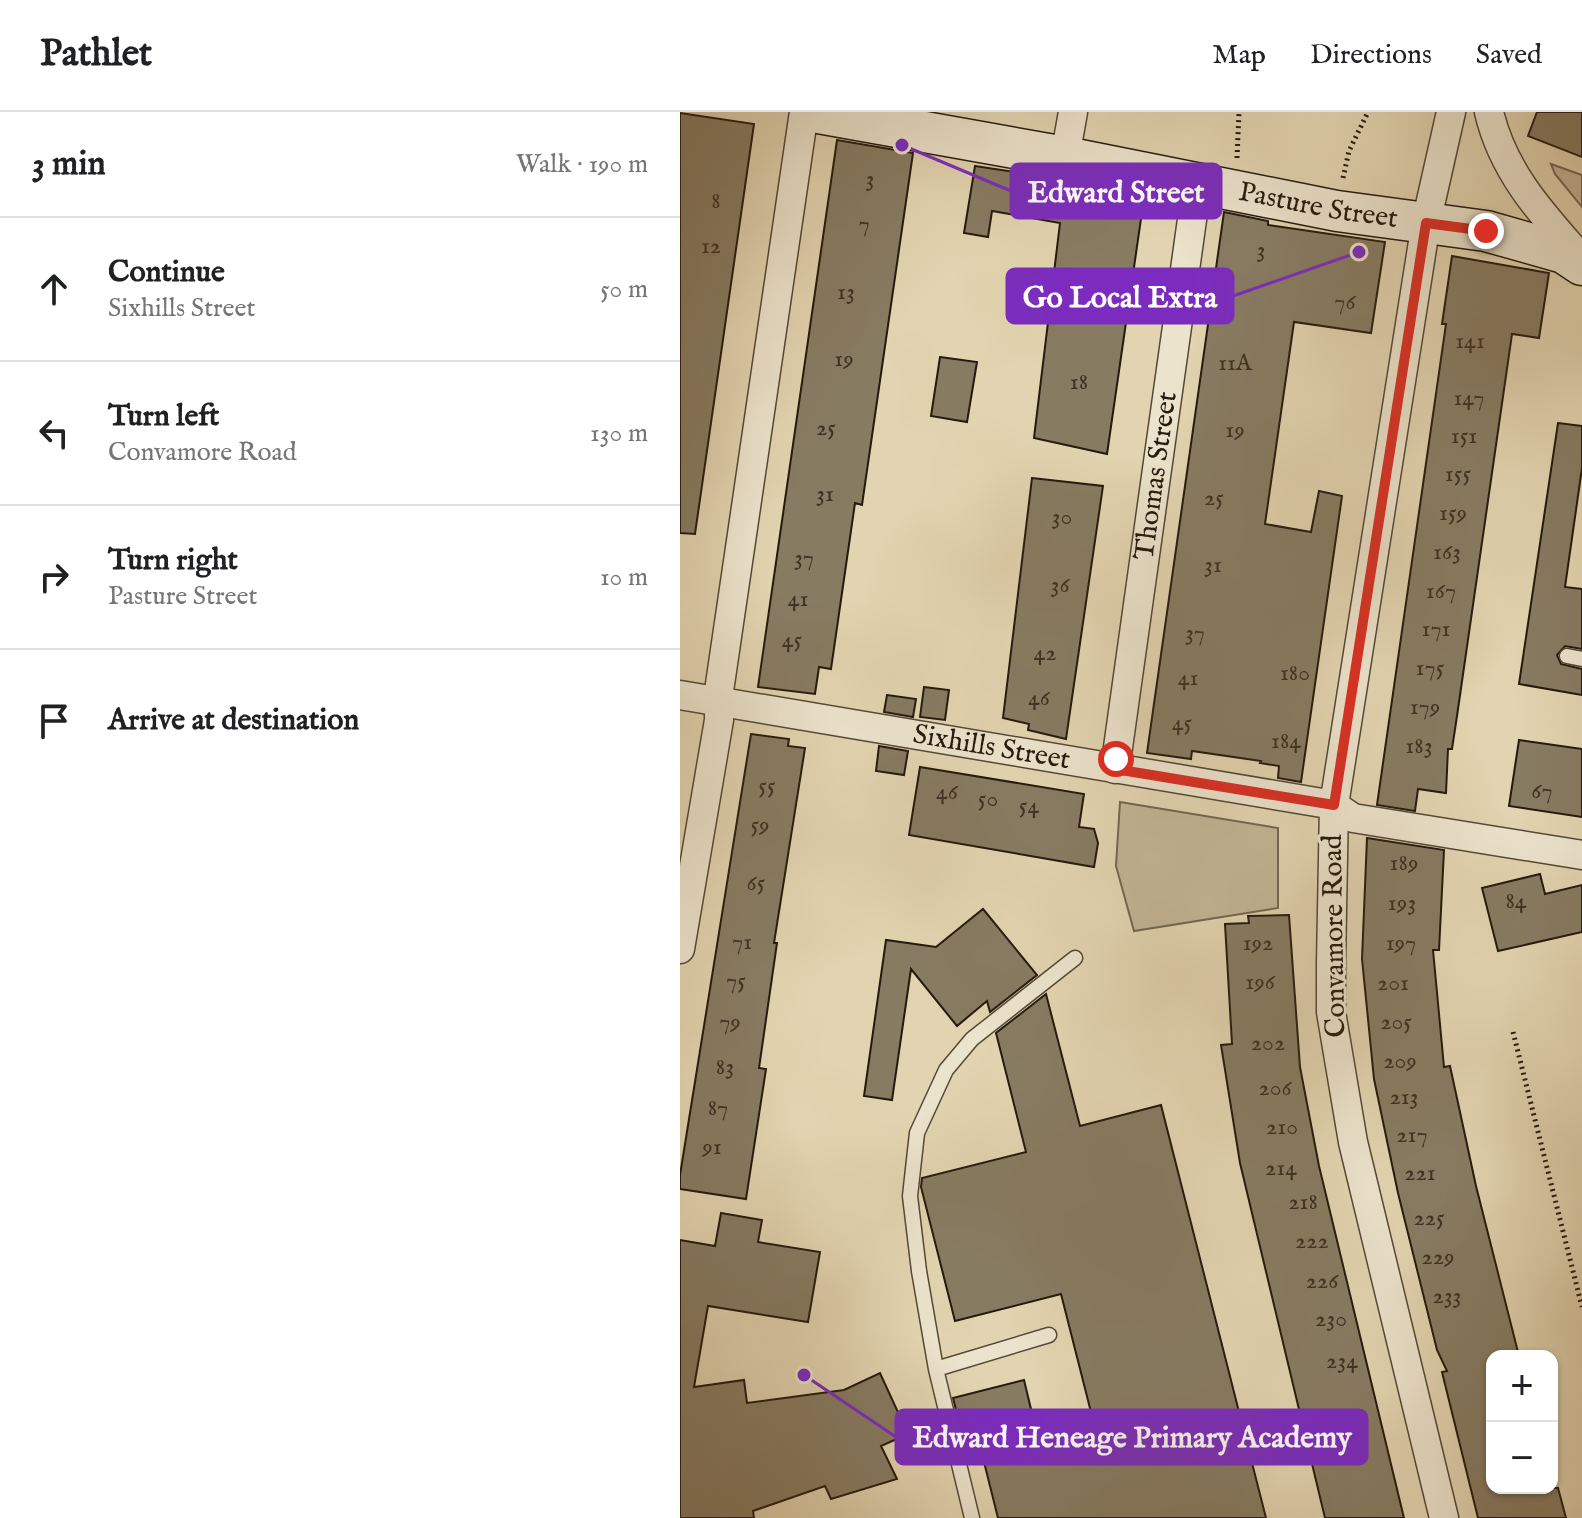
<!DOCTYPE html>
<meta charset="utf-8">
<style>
:root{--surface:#fff;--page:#f6f6f6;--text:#202124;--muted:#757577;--line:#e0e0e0}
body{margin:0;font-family:"IM FELL English",serif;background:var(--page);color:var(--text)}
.controls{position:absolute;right:24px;bottom:24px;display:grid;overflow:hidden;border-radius:16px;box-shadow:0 2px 6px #0004}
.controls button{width:72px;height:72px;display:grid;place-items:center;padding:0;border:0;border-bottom:2px solid var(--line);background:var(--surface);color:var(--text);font:40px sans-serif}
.stop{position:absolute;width:24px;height:24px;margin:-18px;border:6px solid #d93025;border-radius:50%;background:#fff}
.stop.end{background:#d93025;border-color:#fff;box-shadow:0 2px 8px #0008}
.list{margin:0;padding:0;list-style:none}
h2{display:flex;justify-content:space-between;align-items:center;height:104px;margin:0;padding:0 32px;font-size:34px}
h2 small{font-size:26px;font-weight:400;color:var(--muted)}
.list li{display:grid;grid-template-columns:52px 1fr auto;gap:24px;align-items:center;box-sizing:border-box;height:144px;padding:0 32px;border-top:2px solid var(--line)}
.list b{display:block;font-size:30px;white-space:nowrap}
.list p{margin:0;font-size:26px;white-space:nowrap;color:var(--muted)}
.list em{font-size:26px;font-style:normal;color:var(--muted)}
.icon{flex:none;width:44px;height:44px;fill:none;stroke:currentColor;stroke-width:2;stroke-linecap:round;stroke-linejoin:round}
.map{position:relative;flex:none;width:902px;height:1406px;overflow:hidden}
header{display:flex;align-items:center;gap:48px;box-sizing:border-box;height:112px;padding:0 40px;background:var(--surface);border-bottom:2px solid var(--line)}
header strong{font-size:38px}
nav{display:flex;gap:44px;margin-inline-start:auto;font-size:28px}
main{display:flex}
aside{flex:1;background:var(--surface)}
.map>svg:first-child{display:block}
</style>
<header>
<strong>Pathlet</strong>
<nav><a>Map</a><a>Directions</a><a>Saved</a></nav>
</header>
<main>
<aside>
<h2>3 min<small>Walk · 190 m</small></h2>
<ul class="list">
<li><svg class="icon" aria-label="ahead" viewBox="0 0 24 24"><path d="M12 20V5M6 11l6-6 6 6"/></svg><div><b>Continue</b><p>Sixhills Street</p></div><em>50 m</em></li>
<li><svg class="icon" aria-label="left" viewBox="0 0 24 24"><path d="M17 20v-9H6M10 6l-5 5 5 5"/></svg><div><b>Turn left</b><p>Convamore Road</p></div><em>130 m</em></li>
<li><svg class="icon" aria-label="right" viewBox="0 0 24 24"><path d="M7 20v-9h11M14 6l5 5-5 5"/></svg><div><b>Turn right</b><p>Pasture Street</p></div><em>10 m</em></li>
<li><svg class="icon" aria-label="arrive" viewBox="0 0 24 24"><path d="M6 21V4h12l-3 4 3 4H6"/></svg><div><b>Arrive at destination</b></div></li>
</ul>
</aside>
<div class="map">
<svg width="902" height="1406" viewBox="0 0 902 1406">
<rect width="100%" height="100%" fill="#e2d4b0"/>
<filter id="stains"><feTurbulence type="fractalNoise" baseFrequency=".0025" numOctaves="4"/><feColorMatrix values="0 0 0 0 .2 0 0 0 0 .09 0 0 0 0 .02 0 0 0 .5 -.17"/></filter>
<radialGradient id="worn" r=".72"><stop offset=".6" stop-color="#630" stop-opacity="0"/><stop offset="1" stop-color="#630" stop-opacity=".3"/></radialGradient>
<path fill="#c2b494" stroke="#736751" stroke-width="2" d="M871,52L902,63V95L875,62Z
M440,690L598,716V796L454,819L436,754Z"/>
<path fill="#877b62" stroke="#241a0e" stroke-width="2" d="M857,0H902V45L848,24Z
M0,1L74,12L15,422L0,421Z
M157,28L233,41L182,393L175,391L151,557L139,555L135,582L78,575Z
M295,54L355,63L354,71L420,85L421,77L464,86L427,342L354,326L380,111L312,99L308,125L284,121Z
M544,100L588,109V113L705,130L691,221L614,210L585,412L631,420L639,379L662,384L621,670L598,666L599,654L580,651L581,649L512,639L511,647L467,641Z
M772,144L869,161L859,226L832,222L777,604L772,637H768L766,681L738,677L735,699L697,693L766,212H762Z
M260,245L297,250L287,310L251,304Z
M878,311L902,314V356L885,475L902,477V537L885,534L877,543L881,552L902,557V583L839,572Z
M352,366L423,374L386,627L348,618L349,612L323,606Z
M244,575L269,578L265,608L240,605Z
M207,583L236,587L233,605L204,600Z
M71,622L109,627L108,634L125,636L94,831H97L79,956L86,957L66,1087L0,1077V1063Z
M839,628L902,637V705L829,694Z
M199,634L228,639L224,663L196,659Z
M240,655L404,682L399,715L414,717L418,731L414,755L229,723Z
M687,726L764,738L759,838H753L764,955L770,954L796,1074L839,1244H812V1376H878L886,1406H798L762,1260L767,1259L757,1238L718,1081L694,967L682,847Z
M860,762L865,782L902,773V820L818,839L802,776Z
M303,797L357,863L310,900L307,889L277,914L231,857L212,988L184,984L206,828L256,835Z
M609,803L620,955L639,1054L724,1406H645L560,1051L541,933L552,932L545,812L569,811L568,804Z
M366,882L400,1014L481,993L586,1406H318L295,1314L281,1317L273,1286L344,1268L357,1322L413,1308L381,1182L275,1209L241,1075L242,1066L346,1040L316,921Z
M41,1101L82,1108L78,1130L140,1140L128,1210L28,1194L14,1275L64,1268L67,1291L164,1278L200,1261L228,1322L201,1334L217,1367L151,1387L145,1374L73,1399L74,1406H0V1128L35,1134Z"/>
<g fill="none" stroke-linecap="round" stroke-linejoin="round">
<defs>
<path id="lane" d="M887,544L902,547
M256,1257L369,1223
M292,1406L256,1257L239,1159L230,1084L237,1021L266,958L292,927L395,846"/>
<g id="street">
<path d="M809,0C823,60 862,102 901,146"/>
<path d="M385,45L393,0"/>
<path id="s1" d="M0,583L654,693L673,706L902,743"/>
<path id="s2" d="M435,657L517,72"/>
<path d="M0,837L39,608V579L124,0"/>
<path d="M764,1406L673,1030L651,900V851L654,693L746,111L771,0"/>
</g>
<g id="secondary">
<path id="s3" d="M133,0L385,45L657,99L806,119L884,141L902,153"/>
</g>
</defs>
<use href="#lane" stroke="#544836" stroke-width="17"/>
<use href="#street" stroke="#544836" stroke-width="31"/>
<use href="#secondary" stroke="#241a0e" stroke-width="43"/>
<path stroke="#241a0e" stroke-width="5" stroke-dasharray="2 4" stroke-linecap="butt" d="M557,46L559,0
M663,66L669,39L688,0
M833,920L902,1195"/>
<use href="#lane" stroke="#ece3cc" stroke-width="14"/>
<use href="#street" stroke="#ece3cc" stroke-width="28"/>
<use href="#secondary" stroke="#ece3cc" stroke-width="40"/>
</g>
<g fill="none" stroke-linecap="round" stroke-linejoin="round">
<path stroke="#d93025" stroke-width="10" d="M436,647L435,657L654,693L746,111L806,119"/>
</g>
<g text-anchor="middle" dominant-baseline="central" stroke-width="6" stroke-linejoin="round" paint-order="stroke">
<g font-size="24" fill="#3d3223">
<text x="190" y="67">3</text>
<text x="36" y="89">8</text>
<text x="184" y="112">7</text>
<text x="31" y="134">12</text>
<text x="581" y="138">3</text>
<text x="166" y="180">13</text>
<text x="665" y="190">76</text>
<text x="790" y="229">141</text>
<text x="164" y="247">19</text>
<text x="555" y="251">11A</text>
<text x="399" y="270">18</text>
<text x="789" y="286">147</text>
<text x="146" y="316">25</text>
<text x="555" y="318">19</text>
<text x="784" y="324">151</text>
<text x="778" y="362">155</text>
<text x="145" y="382">31</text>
<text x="534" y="386">25</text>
<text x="773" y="401">159</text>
<text x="382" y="405">30</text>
<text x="767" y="440">163</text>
<text x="124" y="446">37</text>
<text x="533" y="453">31</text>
<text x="380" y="473">36</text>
<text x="761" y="479">167</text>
<text x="118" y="487">41</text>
<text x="756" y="517">171</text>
<text x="515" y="521">37</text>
<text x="112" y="528">45</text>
<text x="365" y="541">42</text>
<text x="750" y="556">175</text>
<text x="615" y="561">180</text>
<text x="508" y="566">41</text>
<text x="359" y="586">46</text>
<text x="745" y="595">179</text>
<text x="502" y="611">45</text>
<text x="606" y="629">184</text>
<text x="739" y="634">183</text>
<text x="87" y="674">55</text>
<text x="862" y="679">67</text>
<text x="267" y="680">46</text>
<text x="308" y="687">50</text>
<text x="349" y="694">54</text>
<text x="80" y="713">59</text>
<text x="724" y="751">189</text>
<text x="76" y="771">65</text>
<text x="836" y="789">84</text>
<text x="722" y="791">193</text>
<text x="62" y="830">71</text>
<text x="578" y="831">192</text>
<text x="721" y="831">197</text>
<text x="56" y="869">75</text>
<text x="580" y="870">196</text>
<text x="713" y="871">201</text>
<text x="50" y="910">79</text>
<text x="716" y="910">205</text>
<text x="588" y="931">202</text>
<text x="720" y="949">209</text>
<text x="45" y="955">83</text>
<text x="595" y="976">206</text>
<text x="724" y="985">213</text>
<text x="38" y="996">87</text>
<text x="602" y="1015">210</text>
<text x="732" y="1023">217</text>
<text x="32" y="1035">91</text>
<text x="601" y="1056">214</text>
<text x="740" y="1061">221</text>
<text x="623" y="1090">218</text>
<text x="749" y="1106">225</text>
<text x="632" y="1129">222</text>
<text x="758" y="1145">229</text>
<text x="642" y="1169">226</text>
<text x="767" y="1184">233</text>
<text x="651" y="1207">230</text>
<text x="662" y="1249">234</text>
</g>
<g font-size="28" fill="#241a0e" stroke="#ece3cc">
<text stroke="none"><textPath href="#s3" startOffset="514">Pasture Street</textPath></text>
<text stroke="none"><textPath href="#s2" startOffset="296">Thomas Street</textPath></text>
<text stroke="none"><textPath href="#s1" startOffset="316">Sixhills Street</textPath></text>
<text transform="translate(655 824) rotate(-91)">Convamore Road</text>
</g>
</g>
<path fill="none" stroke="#7b2cbf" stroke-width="3" d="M222 33L331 79M679 140L553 184M124 1263L216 1325"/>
<g fill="#7b2cbf" stroke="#ece3cc" stroke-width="3">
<circle cx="222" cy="33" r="8"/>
<circle cx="679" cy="140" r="8"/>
<circle cx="124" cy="1263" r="8"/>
</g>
<g fill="#7b2cbf" stroke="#7b2cbf" stroke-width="3">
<rect x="331" y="52" width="210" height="54" rx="8"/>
<rect x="327" y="157" width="226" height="54" rx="8"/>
<rect x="216" y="1298" width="471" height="54" rx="8"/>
</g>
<g font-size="30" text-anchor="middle" font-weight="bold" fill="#fff">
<text x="436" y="90">Edward Street</text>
<text x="440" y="195">Go Local Extra</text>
<text x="452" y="1335">Edward Heneage Primary Academy</text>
</g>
<rect width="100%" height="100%" filter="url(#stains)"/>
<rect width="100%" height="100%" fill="url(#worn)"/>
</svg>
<div class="controls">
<button>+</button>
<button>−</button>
</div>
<div class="stop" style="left:436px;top:647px"></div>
<div class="stop end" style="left:806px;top:119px"></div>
</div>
</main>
